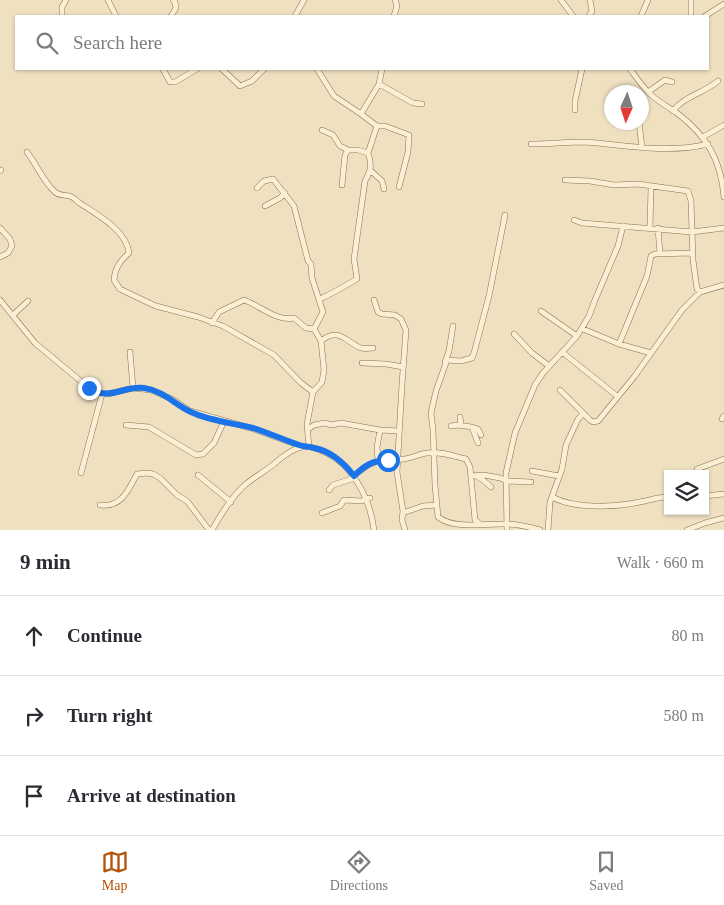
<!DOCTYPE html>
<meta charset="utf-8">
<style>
:root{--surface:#fff;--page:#f7f7f7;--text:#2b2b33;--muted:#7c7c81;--line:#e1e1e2;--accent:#b45309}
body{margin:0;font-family:"Times New Roman",serif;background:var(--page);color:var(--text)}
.controls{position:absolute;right:15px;bottom:15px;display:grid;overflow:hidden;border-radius:0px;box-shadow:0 1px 4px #0004}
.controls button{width:45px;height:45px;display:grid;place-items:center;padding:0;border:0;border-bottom:1px solid var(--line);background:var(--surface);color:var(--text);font:25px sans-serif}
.compass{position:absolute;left:604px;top:85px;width:45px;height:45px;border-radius:50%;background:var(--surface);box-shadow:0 1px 4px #0004;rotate:183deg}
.stop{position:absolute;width:15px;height:15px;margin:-11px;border:4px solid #1a73e8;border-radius:50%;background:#fff}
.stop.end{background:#1a73e8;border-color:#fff;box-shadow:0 1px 5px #0008}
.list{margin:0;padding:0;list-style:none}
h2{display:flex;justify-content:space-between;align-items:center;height:65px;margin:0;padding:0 20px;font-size:21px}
h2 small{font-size:16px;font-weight:400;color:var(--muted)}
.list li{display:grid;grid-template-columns:32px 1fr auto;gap:15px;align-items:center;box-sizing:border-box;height:80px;padding:0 20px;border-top:1px solid var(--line)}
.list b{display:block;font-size:19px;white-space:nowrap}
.list em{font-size:16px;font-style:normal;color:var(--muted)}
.icon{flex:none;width:28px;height:28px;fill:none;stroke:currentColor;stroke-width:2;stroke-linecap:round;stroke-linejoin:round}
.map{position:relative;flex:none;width:724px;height:530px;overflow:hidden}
.search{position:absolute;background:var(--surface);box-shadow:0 1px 4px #0004;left:15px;right:15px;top:15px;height:55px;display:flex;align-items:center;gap:12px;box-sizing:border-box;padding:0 18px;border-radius:0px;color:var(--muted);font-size:19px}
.sheet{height:305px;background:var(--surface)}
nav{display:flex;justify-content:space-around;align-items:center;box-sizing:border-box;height:70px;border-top:1px solid var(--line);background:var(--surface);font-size:14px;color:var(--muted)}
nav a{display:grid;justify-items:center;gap:2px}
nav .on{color:var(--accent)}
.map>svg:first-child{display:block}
</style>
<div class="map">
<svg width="724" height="530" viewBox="0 0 724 530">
<rect width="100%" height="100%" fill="#efe0c0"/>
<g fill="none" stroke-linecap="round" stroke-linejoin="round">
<defs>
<path id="minor" d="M108,0L116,16
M561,0L573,16
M62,16V7L66,0
M171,16L176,8L175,2L173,0
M295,16L304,0
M394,16L397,6L395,0
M589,16L592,11L590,0
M641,16L648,0
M691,16V0
M705,16L724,4
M163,69L170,82H175L197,69
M222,69L240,86L252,81L264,69
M317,69L334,96L361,114L379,84L382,69
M630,69C636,77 642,86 649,93C657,101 668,107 677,113C707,136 721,160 724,197
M379,84L413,103L422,104
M648,92L665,80L672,82
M575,110V101L582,69
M673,111C684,96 704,93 718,81
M610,112H612
M361,114L377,126L368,153
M639,122L642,148
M377,126H385L409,135L408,152L399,187
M703,137L724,125
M531,144C549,144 567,142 585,142C627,145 667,154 708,144
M27,152C36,164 44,182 54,191C59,197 66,194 72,197C75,199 78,202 81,204C98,215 127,231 129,253C120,261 115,268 114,280L120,289L145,301L156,306L198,317L223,326L274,355L301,383L313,392L322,382L324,370L321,341L314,329
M0,171L1,170
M371,171L382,181L384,189
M565,180L590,181L614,185L638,184L688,191L691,201L693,260L697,289L700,292
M342,185L345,155L348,150
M265,206L280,198L285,193
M505,215L489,296L474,353L472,358L461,361L447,360L436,391L431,413L433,430L435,485L438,517C455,530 484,523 505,524C517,524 529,527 540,530
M574,220L582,223L692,232L724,228
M650,227L651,186
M0,228L10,239L12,246L8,253L0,257
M658,228L660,254
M320,299C333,293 345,286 357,279L354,259L365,181C371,171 372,164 368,153L358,150H348L340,146L333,135L322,130
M0,300L35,343L95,393L108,394L133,388L151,390L172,399L190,411L254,429L303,447
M374,300L378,312L382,314L395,315L401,319L406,330L402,384L397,472L403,511L402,520L405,530
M541,311L577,336
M13,315L28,301
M212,323L219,312L244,300C259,305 277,322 294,318L306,328L314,329L323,312L312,278L311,264L308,261L294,206L273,179L264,181L257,188
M583,329L619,344L651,353
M514,334L532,353L549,366
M321,341C339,326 347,343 361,348C364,349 370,348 373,348
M619,344L647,276L651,256L655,254L692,253
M130,352L133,388
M562,352L617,396
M445,362L449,351L453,326
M362,363L386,364L403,367
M560,390L590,420L593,422L598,421L634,377L682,310L700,292L724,285
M460,417L461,425
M722,419L724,416
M126,425L149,427L196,455L203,454L214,443L224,421
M451,426C460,424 469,426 478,429L481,435
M472,427L478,443
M307,430L314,425L325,423L332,425L341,423L380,430L399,431
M309,447L307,424L313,392
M378,460L377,447L380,430
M697,469L724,459
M532,471L559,476
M81,473L102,394
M198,475L231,502
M354,476C375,457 379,462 404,459C412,458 419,454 427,453C440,451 453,456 466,459L470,467L475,520L480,524
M471,476L484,475L500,478L507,481L531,482
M476,476L483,480L491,487
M329,490L333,485L355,478
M705,496L724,494
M552,497C577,510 618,507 645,501C653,499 659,497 668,497
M100,505C121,508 128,491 137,474L147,473L153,474L160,478L177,495L187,501L209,530
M322,513L340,506L344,500L361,501L370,498
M403,513L423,506L436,505
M212,530C221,514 232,496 246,484C255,477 265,471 274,464C282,457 293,448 303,447C309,446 316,448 322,451C352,463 370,498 374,530
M507,530L506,473L515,433L535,385L543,373L577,336L589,316L595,300L618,246L623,226
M548,530L550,502L562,469L566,445L578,419L583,414
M687,530L705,523L724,518"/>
</defs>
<use href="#minor" stroke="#887157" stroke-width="6"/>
<use href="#minor" stroke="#faeed3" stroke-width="5"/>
</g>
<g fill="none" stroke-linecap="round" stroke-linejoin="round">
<path stroke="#1a73e8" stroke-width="6" d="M89,388C110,402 123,385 144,388C164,391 174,404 191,412C210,421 233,423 253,428C269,433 284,440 299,445C304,447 309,446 314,448C331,451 344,463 354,476C364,466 373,460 388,460"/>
</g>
</svg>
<div class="controls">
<button><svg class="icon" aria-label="layers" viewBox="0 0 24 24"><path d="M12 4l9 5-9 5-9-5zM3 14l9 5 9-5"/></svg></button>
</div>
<svg class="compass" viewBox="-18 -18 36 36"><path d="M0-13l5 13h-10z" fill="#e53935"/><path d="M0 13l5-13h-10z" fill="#7c7c81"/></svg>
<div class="stop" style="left:388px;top:460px"></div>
<div class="stop end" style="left:89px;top:388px"></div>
<div class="search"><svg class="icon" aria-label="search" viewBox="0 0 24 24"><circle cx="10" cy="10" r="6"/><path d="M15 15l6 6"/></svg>Search here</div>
</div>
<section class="sheet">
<h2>9 min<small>Walk · 660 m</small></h2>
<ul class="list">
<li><svg class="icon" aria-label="ahead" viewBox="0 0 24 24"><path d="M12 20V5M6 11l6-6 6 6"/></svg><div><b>Continue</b></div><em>80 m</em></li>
<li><svg class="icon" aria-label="right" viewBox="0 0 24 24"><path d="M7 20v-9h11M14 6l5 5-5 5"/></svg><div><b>Turn right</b></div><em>580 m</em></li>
<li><svg class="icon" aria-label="arrive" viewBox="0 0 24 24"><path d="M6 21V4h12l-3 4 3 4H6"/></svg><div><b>Arrive at destination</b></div></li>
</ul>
</section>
<nav>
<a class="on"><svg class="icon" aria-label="map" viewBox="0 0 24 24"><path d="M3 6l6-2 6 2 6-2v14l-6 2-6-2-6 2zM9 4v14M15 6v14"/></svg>Map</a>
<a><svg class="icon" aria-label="directions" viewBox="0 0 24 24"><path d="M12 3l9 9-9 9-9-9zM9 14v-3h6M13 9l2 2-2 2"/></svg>Directions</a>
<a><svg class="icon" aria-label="saved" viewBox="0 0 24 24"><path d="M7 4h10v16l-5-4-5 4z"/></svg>Saved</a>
</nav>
